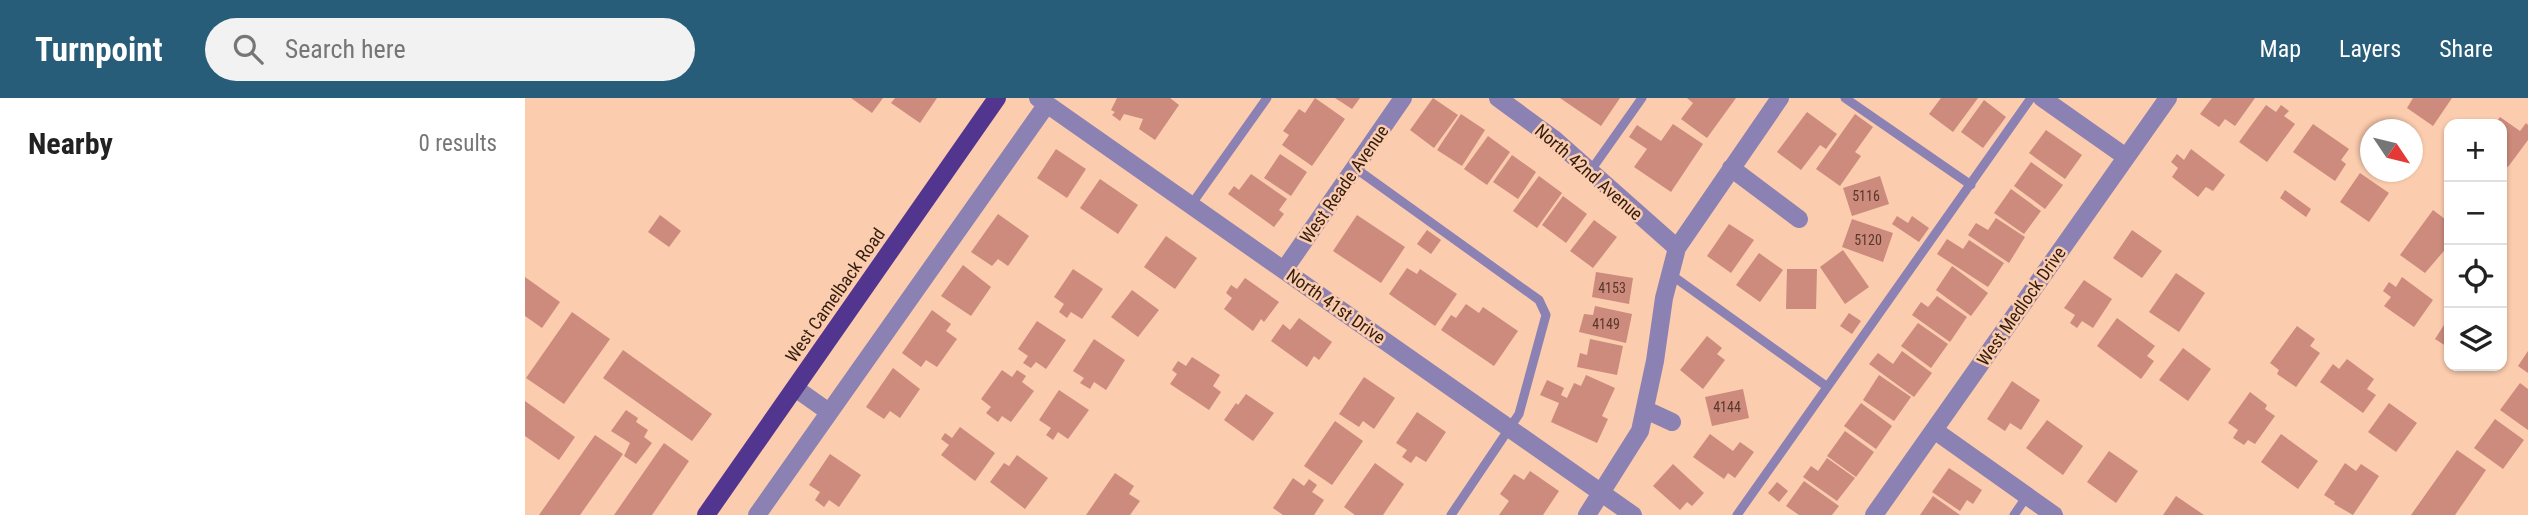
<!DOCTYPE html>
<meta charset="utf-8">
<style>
:root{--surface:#fff;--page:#f2f2f2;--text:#222;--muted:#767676;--line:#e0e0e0;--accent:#285d79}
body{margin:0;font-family:"Roboto Condensed",sans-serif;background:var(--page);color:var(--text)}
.controls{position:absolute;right:21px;top:21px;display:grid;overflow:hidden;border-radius:14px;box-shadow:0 2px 5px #0004}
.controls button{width:63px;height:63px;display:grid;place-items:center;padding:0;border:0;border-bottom:2px solid var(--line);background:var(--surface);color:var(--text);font:35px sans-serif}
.compass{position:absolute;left:1835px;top:21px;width:63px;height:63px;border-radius:50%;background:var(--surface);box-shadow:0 2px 5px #0004;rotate:125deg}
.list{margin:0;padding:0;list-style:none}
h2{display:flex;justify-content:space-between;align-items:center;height:91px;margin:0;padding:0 28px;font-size:30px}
h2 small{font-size:23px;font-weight:400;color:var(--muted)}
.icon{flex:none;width:38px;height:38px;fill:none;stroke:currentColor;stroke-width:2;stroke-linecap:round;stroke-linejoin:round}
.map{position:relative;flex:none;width:2003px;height:417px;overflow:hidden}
header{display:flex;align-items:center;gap:42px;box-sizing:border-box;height:98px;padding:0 35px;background:var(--accent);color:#fff}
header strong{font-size:33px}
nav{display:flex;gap:38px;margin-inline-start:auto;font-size:24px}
.search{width:490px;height:63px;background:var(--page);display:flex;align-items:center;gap:18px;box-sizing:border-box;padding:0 24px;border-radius:38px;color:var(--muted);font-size:26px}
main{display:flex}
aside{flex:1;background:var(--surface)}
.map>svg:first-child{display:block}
</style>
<header>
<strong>Turnpoint</strong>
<div class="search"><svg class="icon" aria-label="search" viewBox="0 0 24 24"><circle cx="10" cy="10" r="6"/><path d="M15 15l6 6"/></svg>Search here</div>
<nav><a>Map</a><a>Layers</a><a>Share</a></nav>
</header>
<main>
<aside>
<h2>Nearby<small>0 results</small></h2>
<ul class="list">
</ul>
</aside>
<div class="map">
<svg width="2003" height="417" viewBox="0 0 2003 417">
<rect width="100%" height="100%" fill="#fbccae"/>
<path fill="#cc8b7c" d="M326,0H358L347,15Z
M370,0H412L395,25L366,5Z
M592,0H645L654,7L630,42L614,31L618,21L599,16L595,23L587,17L590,14L586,12Z
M790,0L820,21L787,68L757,47L764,37L758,33L774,11L780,15Z
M810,0H835L827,11Z
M908,0L933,17L909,50L885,32Z
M1035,0H1095L1076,28Z
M1162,0H1211L1182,40L1156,21L1168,5Z
M1416,0H1453L1428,34L1404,16Z
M1687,0H1730L1710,28L1700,21L1694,29L1675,16Z
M1888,0H1927L1908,28L1882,10Z
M1459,2L1481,19L1458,50L1436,34Z
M1741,7L1751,14L1756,7L1764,13L1759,18L1770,26L1742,64L1714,44Z
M1282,14L1312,36L1301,51L1295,47L1276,72L1252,54Z
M936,16L960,32L937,68L912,52Z
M1330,16L1348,29L1330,54L1336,58L1315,88L1291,71Z
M1975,19L1995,33L2001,25L2003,27V42L1983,69L1977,65V26H1970Z
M1148,26L1178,46L1146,94L1109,69L1122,51L1104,39L1112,27L1136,43Z
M1788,26L1824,51L1816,62L1821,66L1810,83L1768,54Z
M1521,32L1557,57L1540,81L1504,55Z
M963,38L985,54L962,87L939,71Z
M531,51L561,71L542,100L512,80Z
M1666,51L1700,77L1688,93L1681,89L1673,99L1647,79L1653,70L1646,64L1652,56L1659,62Z
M755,56L782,74L766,98L739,80Z
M987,57L1011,74L993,101L968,84Z
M1506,64L1538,87L1520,111L1489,88Z
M1835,75L1864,95L1844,124L1815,104Z
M726,76L762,101L754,112L759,116L749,129L703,96L709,88L714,92Z
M1014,78L1037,95L1012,130L988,113Z
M1355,78L1364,106L1327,118L1318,90Z
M575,81L613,107L593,136L555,110Z
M1486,91L1516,113L1499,136L1469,115Z
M1760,92L1786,111L1781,119L1755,100Z
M1038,98L1062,116L1041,145L1017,127Z
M1908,112L1924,124L1919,134L1924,137V147L1900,175L1875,157Z
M473,116L504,138L483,168L473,161L467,168L446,154Z
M135,117L156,133L144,149L123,134Z
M832,117L880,149L856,185L808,153Z
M1372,118L1383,125L1387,118L1404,130L1394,144L1367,126Z
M1471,120L1500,139L1484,165L1443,137L1451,125L1463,132Z
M1327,121L1368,135L1358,164L1317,149Z
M1069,122L1092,139L1068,170L1045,153Z
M1204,126L1229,142L1206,175L1182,158Z
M902,132L916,142L906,156L892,146Z
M1607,132L1637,153L1617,180L1588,160Z
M641,138L672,160L650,191L619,169Z
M1422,141L1438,151L1444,142L1479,165L1463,189L1412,156Z
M1318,152L1344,189L1320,206L1295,169Z
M1234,155L1258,172L1235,204L1211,187Z
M438,167L466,189L446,218L416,198Z
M1427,168L1463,195L1446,218L1411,192Z
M882,170L892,176L895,171L932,196L910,228L864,196Z
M548,171L578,191L557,221L546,214L542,220L534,214L539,206L529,199Z
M1262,171H1292L1291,211H1261Z
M1071,174L1108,180L1104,206L1067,199Z
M1651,175L1680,195L1654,234L1624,214Z
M0,179L35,204L17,230L0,218Z
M1877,179L1908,202L1889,229L1859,208L1866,199L1858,193L1864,184L1871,189Z
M720,180L754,204L739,224L736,221L728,233L699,211L707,200L701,195L706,187L712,191Z
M1559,182L1587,201L1568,230L1557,223L1552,230L1545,225L1550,217L1539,210Z
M607,192L634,212L613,239L586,219Z
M1412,198L1442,219L1425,244L1387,217L1396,204L1403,209Z
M941,206L954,215L958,209L993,233L969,268L916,232L926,217L931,220Z
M1070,208L1107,216L1101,245L1054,234L1059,216L1068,217Z
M407,212L426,226L421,233L432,241L412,269L401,262L396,269L377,255Z
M47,214L85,241L39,306L1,280Z
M1324,215L1336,223L1327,236L1315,228Z
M1924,219V250L1910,241Z
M774,220L807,244L794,262L789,258L782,269L746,243L758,226L765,232Z
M1592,220L1630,248L1622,258L1629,263L1616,281L1572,248Z
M512,223L541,242L521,271L511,264L506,270L498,265L503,258L493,251Z
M1393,225L1423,246L1406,270L1376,248Z
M1772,228L1790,241L1785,248L1795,255L1771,289L1752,276L1754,272L1745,265Z
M1182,238L1197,250L1192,256L1200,262L1178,291L1155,272Z
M569,241L600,262L581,292L569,284L565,291L555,285L559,280L548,273Z
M1065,241L1098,248L1092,277L1052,269L1055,255L1062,257Z
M1658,250L1686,271L1663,303L1634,282Z
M98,252L187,316L167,343L78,280Z
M1377,253L1407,275L1389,299L1344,266L1353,255L1368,266Z
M2003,253V275L1993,268Z
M667,259L695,277L688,288L696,294L684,312L645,286L652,276L647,272L653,263L661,268Z
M1822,261L1849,281L1842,291L1851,297L1838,315L1795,284L1808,266L1814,271Z
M368,270L395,291L375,320L365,313L359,321L341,309Z
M477,272L487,279L492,272L501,278L497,284L509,293L486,324L477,318L473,324L461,315L466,309L456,301Z
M1061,277L1090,290L1077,318L1083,321L1072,345L1026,324L1034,305L1015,297L1022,282L1039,290L1036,297L1042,300L1049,285L1056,288Z
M1354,277L1386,299L1369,323L1338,302Z
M839,279L870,300L849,331L838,323L834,329L814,316Z
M1487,283L1515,302L1496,332L1485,325L1480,333L1462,321Z
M1995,285L2003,291V332L1975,312Z
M1218,291L1224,320L1187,328L1180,299Z
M534,292L564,312L543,341L533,334L528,342L521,337L526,330L514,322Z
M1725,294L1742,307L1740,311L1750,318L1730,346L1723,342L1719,347L1708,340L1713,332L1703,325Z
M721,296L749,315L728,343L699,322L711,305L713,307Z
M0,303L50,339L34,362L0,338Z
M1336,305L1367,328L1351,351L1319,328Z
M1864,305L1892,325L1871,354L1843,334Z
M101,312L113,320L111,324L123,332L119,339L127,345L111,366L99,358L105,345L86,333Z
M892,314L921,334L901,364L891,358L886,365L877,359L882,352L871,345Z
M1970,321L1999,342L1978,371L1949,350Z
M1522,322L1558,348L1538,377L1501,350Z
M810,323L838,343L807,387L779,368Z
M435,329L470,355L450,383L416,357L424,347L416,341L420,335L427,340Z
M1320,333L1349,354L1331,379L1302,358Z
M1185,336L1208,353L1215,344L1229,354L1210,380L1203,375L1199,381L1168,359Z
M1756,336L1793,363L1773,391L1736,364Z
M70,337L98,356L55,417H14Z
M139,345L164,363L127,417H89Z
M1932,352L1961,372L1930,417H1886Z
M1584,353L1613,373L1591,405L1562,384Z
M305,356L336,377L314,409L304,402L299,409L290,402L295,394L284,387Z
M492,357L523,380L500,411L465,384L479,365L484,368Z
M1302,360L1330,380L1312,403L1278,379L1286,368L1293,373Z
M850,365L879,386L858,417H830L819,409Z
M1820,365L1831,373L1836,366L1854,378L1828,417L1809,406L1810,404L1799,397Z
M1148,366L1179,395L1167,408L1162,404L1155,412L1128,388Z
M1424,370L1457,392L1448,406L1442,402L1435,413L1407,394Z
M1005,373L1034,393L1018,417H974L984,403L975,396L989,376L999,382Z
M590,375L609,388L604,396L615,403L605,417H561Z
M768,380L779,388L784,381L792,387L787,394L799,402L789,417H758L748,410Z
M1279,383L1314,408L1307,417H1274L1261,408Z
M1252,384L1263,393L1254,404L1243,395Z
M1408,398L1435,417H1395Z
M1651,398L1679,417H1638Z"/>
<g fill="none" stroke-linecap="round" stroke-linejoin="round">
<path stroke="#8c81b3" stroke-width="9" d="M1320,0L1446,87
M830,70L1014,202L1021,217L994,316L926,417
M1064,75L1117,0
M666,107L742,0
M1145,176L1301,288
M1212,417L1506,0
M1489,417L1502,398"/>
<path stroke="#8c81b3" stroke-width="18" d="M513,0L1108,417
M973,0L1029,41L1152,150
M1517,0L1601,59
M1206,70L1274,121
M759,172L878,0
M270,290L304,314
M1121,312L1147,324
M1409,332L1529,417
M232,417L522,6
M1062,417L1115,333L1130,263L1139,200L1152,150L1255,0
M1349,417L1643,0"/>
<path stroke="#52358f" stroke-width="18" d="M181,417L472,0"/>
</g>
<g text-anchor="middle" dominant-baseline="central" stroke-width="5" stroke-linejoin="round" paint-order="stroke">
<g font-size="14" fill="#58382a">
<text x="1341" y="98">5116</text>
<text x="1343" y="142">5120</text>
<text x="1087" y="190">4153</text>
<text x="1081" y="226">4149</text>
<text x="1202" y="309">4144</text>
</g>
<g font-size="18" fill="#321d0e" stroke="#fbccae">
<text transform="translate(1064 74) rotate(41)">North 42nd Avenue</text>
<text transform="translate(819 86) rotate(-55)">West Reade Avenue</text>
<text transform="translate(310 197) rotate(-55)">West Camelback Road</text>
<text transform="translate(811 208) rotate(35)">North 41st Drive</text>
<text transform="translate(1496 208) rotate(-55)">West Medlock Drive</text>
</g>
</g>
</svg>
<div class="controls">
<button>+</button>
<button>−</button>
<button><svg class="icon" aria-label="locate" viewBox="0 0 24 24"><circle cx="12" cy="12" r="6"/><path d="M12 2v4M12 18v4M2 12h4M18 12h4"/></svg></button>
<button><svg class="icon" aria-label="layers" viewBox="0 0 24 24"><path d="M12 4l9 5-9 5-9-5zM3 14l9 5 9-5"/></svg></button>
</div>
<svg class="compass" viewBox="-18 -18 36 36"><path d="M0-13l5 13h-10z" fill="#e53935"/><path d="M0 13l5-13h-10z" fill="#767676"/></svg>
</div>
</main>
